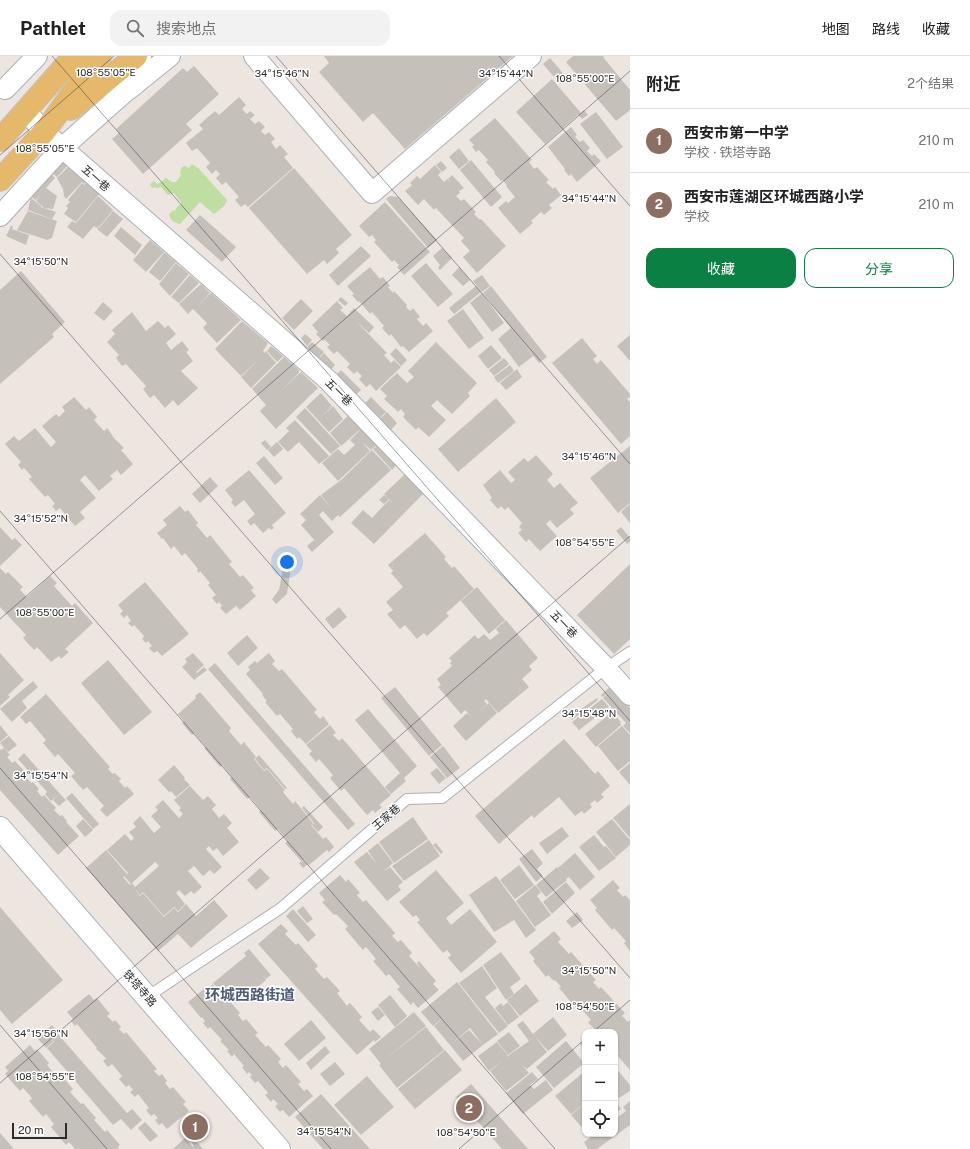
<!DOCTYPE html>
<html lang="zh">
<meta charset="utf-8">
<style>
:root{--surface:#fff;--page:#f2f2f2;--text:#202124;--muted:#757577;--line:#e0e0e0;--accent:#0b8043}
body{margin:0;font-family:"Public Sans","Noto Sans SC",sans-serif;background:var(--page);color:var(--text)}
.controls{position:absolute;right:12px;bottom:12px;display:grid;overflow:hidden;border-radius:8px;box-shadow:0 1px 3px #0004}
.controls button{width:36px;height:36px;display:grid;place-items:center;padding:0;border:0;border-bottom:1px solid var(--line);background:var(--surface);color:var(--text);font:20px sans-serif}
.scale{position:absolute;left:12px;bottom:10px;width:55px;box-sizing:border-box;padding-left:4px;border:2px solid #2c2c2c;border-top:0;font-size:11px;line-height:14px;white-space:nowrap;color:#2c2c2c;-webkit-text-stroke:3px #fff;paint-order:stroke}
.you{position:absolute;left:287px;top:506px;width:14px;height:14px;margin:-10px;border:3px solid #fff;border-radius:50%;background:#1a73e8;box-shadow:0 0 0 6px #1a73e833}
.badge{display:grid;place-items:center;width:26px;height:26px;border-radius:50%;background:var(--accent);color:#fff;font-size:13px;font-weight:700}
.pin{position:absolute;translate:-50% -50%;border:2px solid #fff;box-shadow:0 1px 4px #0006}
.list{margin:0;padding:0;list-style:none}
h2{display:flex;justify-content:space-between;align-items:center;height:52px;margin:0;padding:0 16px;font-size:17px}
h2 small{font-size:13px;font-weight:400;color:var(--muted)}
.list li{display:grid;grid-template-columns:26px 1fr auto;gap:12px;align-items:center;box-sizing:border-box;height:64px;padding:0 16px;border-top:1px solid var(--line)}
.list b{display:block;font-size:15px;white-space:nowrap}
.list p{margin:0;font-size:13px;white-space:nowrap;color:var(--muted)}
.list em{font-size:13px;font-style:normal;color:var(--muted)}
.actions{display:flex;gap:8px;padding:12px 16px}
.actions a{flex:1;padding:9px 0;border:1px solid var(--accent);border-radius:12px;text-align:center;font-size:14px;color:var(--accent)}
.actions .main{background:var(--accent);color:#fff}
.icon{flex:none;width:22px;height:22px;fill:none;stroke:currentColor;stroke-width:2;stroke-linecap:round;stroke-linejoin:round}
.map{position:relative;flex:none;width:630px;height:1093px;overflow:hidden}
header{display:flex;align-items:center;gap:24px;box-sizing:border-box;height:56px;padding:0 20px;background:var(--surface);border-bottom:1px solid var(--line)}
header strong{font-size:19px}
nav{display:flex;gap:22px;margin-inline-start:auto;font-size:14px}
.search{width:280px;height:36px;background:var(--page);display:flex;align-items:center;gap:10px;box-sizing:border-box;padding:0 14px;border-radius:12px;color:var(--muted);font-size:15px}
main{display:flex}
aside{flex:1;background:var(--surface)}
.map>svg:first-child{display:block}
</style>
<header>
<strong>Pathlet</strong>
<div class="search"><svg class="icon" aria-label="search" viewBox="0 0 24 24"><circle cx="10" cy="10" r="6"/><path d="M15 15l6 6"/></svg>搜索地点</div>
<nav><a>地图</a><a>路线</a><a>收藏</a></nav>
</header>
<main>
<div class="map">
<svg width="630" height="1093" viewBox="0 0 630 1093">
<rect width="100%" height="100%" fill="#ede5e0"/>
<path fill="#bfdea1" d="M192,108L199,113L227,144L224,150L214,158L200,146L180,168C174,167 170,164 169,158L172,155L176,154V152L181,148V146L174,137L168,139L161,131H160L158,132L154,131L152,132L150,128L154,125L157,128L160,127L166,122L172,126H176L181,119L180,116L182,111L185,110L189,112Z"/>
<path fill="#c6c0bb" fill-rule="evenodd" d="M324,0H513L405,93L373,57L363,66L319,16L329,7Z
M573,0H604L603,1L630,34V54L616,65L566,6Z
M550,2L567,22L560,28L543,8Z
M194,10L219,38L186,68L192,74L143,118L112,83L119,77L116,73L183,12L187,16Z
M552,23L581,57L584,54L588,59L582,63L578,59L545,88L516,56Z
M239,41L246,49L242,53L247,58L250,55L255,59L250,63L255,68L259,65L265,71L261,75L265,79L269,76L275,83L271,86L276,93L280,89L288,98L284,101L293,112L248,151L245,148L241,151L235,144L239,141L226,126L222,129L216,122L220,118L216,114L212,118L206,111L210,107L197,92L192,95L186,87L203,73L199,69L215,55L219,59Z
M596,56L623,91L607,103L580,68Z
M495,62L532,104L529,106L534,113L537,111L549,124L546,126L553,133L555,131L561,139L549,149L552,152L544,159L541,156L531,165L533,167L520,178L498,152L506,145L508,147L515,141L506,130H507L503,124L501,125L494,117L495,116L486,106L488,104L479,94L476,96L472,91L474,89L469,84Z
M571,71L577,79L575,81L580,86L583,84L590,92L587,95L592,100L594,98L601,105L577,126L571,118L569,120L564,114L565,113L548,91Z
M459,92L469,105L459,113L449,101Z
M61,102L68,109L57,121L49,115Z
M471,104L502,141L491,151L460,114Z
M441,105L447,112L442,116L436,109Z
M435,109L441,116L438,119L444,126L447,123L451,127L448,123L452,119L464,132L459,135L460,137L456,140L461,145L464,143L476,156L474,158L480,164L481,163L506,190L477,217L463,201L470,195L461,185L464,182L436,152L434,154L424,143L418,149L405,135L412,129L410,127L417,120L420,123Z
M69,110L87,126L84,128L82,126L66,143L64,140L63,133L57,122Z
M294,112L352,179L336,193L339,197L327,208L324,204L307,218L249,152Z
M48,115L55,122L46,132L57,140L53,153L44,152L36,145L42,137L36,144L30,140Z
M87,126L99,138L76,166L64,158L68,152L66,150L70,146L68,144L82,127L84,129Z
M98,140L113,154L99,171L98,170L96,172L94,170L83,183L67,171L72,165L75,167L77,166Z
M390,140L398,141L437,184L428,192L386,143Z
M31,142L41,150V151L56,156L52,163L28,154Z
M385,146L430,196L404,219L397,211L399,209L394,204L392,206L374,186L376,184L372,179L369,181L359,170Z
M28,155L57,165L52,182L47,184L17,174Z
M113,155L123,163L107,181L97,173L98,170L99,172Z
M200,159L236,191L222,206L186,174Z
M11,170H13L12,173L29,179L26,189L6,180Z
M121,171L142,189L135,199L114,180Z
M150,184L164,196L146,216L133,204Z
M361,190L371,200L338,230L329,219Z
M442,192L452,202L440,214L438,212L440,209L433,200Z
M164,197H165L176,206L160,225L149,216Z
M176,207L189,218L170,240L159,228Z
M426,207L453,238L438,251L411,220Z
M370,211L380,223L383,221L390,230L388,231L393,237L394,235L407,249L406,251L410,255L413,252L420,261L417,263L423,270L426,267L433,275L409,296L403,290L401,291L391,278L389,280L382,272L384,270L372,256L370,258L359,245L358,246L352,239L354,238L347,230Z
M459,211L470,224L463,230L452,219Z
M21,215L65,266L52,278L54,281L0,328V234Z
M190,219L199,227L179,247L171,241Z
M482,219L490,230L482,236L473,225Z
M201,228L210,237L196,251L211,237L241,264L217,287L203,272L207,267L193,253L188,258L179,248Z
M476,230L481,236L454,258L449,252Z
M491,230L547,301L539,307L512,273L533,300L519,311L498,283L511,272L483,237Z
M482,237L504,267L492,276L470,247Z
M341,241L348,247L345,250L338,244Z
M301,243L313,255L294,274L282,262Z
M337,245L343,252L340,254L347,260L354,252L374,271L369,277L355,264L387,297L384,299L391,307L394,304L401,311L376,335L370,328L366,331L359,323L362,320L357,315L354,318L347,311L350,308L337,295L334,298L327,291L330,289L325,284L323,285L316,278L318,276L312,269Z
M103,246L113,255L104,265L94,257Z
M463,253L484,282L469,293L447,265Z
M132,256L146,275L158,265L165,272L168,269L176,278L166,287L171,294L182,285L189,294L186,296L193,305L181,315L198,332L178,350L173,344L165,352L154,339L150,342L143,333L146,330L126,308L122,310L116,302L119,299L107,286L115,278L112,274Z
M242,265L268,287L263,295L265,297L266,295L276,307L251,332L241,321L259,303L241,320L215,293Z
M305,278L312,284L307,290L301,282Z
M630,279V305L617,290Z
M582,282L597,300L593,303L597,308L601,304L630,338V341L627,343L630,346V380L621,388L552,307Z
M312,286L324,296L318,303L307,291Z
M436,286L477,327L468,337L470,340L452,358L437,344L431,350L446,364L429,381L418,371L416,374L403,361L405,358L401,353L398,356L394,352L384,343L387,340L380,333L397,317L407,327L414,321L408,315Z
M491,289L502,302L488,313L478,300Z
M271,290L283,300L277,306L267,295Z
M396,292L407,304L401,310L390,298Z
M324,297L335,309L330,315L318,304Z
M284,301L299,314V317L280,336L301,316L318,332L276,373L260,355L266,349L252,333Z
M504,302L509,308L494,320L489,314Z
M510,309L514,315L498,327L494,321Z
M517,313L522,321L506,334L500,327Z
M341,314L361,334L354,340L335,320Z
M321,337L332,350L320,362L333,350L343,363L329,376L306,351Z
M74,341L86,354L89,351L97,361L94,364L104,375L107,372L113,380H112L124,392L121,394L133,408L121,419L117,414L110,420L113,423L99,435L85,419L80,424L96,442L80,456L85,462L75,470L60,452L56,455L52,450L55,448L48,439L45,441L29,423L32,421L24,412L22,414L18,409L21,406L5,388L14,380L19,385L35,372L51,391L56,386L42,370L56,358L59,361L65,355L62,351Z
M371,341L386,356L380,362L365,347Z
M496,342L516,366L458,416L438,393Z
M305,352L340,390L331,398L296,361Z
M387,356L397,367L391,374L380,363Z
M349,359L363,371L341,390L330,377Z
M295,364L329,400L319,408L299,386L288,396L278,386L289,375L286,372Z
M363,371L380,386L371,394L362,386L370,395L338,425L322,407L338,393L344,399L355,389L350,384Z
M265,384L271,391L267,394L261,387Z
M277,386L283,393L274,401L268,394Z
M378,389L397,408L392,414L373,393Z
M630,390V447L618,457L590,422Z
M372,394L391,414L340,461L338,459L332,465L323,455L319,459L334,476L312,496L307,490L314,484L318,488L301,469L306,464L300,458L320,439L332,453L321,439L341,424Z
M536,399L553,418L547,424L554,432L560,427L578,447L570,453L574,458L557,472L550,464L546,468L557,480L540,495L538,492V493L529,483L526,486L518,477L522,474L519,471L522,467L508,451L505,454L501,450L498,453L490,444L492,442L483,429L500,414L511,427L515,424L508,416L524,402L528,406Z
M264,400L283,422L275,429L256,407Z
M249,414L286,457L272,469L274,472L271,474L269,472L263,477L254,467L251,470L247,465L255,458L244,444L235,451L231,446L233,444L225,434Z
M405,418L424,437L374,488L351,467L363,454L372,462L389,444L396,451L384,438Z
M210,421L218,430L200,447L192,438Z
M384,439L389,443L384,448L379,444Z
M630,448V467L621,456Z
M180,450L185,456L188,454L198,467L196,469L207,482L210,479L232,506L229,508L240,521L243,519L254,532L251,534L256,540L240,554L236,550L226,558L220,552L222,550L219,546L217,548L212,542L216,539L208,529L210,527L200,515L199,517L197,515L198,513L185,497L182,500L174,490L171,493L163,482L162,483L157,477L167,469L163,464Z
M0,471L12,484L15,482L22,489L0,510Z
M621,471L630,482V486L627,488L616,475Z
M425,477L446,501L444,503L452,512L454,510L474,533L446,557L449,560L427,580L424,577L417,583L405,569L400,573L387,558L393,554L386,546L403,531L391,517L393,515L388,509Z
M286,497H293L287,538L276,548L272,543L279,534Z
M630,508V583L614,598L577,559Z
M0,512L6,518L8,516L23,531L20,534L27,541L50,520L57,527L54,530L72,550L75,547L93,567L65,593L69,596L61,603L59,600L51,606L37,591L34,594L23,582L26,579L0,551Z
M145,526L189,578L162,600L157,595L154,597L149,592L152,590L148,585L146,587L142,583L144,580L134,569L132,571L128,567L131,565L127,559L124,562L120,558L123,555L118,549Z
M477,531L505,564L489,578L461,545Z
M339,551L347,561L333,573L325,563Z
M506,564L538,602L529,610L532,614L522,623L529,631L498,657L486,643L484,645L487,648L478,656L489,647L497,657L466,685L453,670L467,657L472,661L465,654L461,658L438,631L441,629L437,623L452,610L450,607L452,605L449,602L475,579L478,583L484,578L490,584L499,577L496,573Z
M247,579L258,592L238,610L227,597Z
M0,597L24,624L8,639L10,641L0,650Z
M193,597L204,609L196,616L197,617L204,611L207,614L194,624L182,611L187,606L185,603Z
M269,597L275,605L272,608L279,615L282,613L317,654L314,656L320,663L323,660L329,668L306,688L299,681L297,683L291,675L293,673L280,658L277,660L265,646L267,645L262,639L263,638L246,618L250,614L248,611L255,605L257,607Z
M108,604L152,656L124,679L81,627Z
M215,607L355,768L348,774L208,613Z
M33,625L38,631L22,645L27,652L12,666L0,653Z
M611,630L613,631L608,636L612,632L630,652V677L623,670L626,667L603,642L608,637L602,641L601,639Z
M395,631L442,689L429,700L381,642Z
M200,636L231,672L229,675L241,689L244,686L256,701L254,703L264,715L267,713L285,734L283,736L293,748L295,745L313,767L311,769L323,783L326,781L334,791L329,796L327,794L309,809L304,803L302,806L285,787L288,785L278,773L275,775L259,756L261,754L250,741L247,743L230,723L232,721L222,709L220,711L204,692L206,691L194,677L192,679L182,667L184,665L178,658L196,642L195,640Z
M46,638L110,711L108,713L113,718L115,717L121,723L119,725L125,732L127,730L134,738L107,761L100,754L104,750L87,731L83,734L71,720L75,717L58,698L55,701L43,687L46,684L30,665L26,668L20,661Z
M597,642L598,644L572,664L569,661Z
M602,643L609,651L579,674L572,666Z
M368,653L417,710L404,722L406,725L391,738L385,731L400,717L355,664Z
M612,656L621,666L620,667L621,669L596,691L585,678Z
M0,669L8,679L0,686Z
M330,669L336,677L333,679L339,685L342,682L391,739L379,749L382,751L375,757L373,754L367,759L344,732L341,735L330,722L333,719L319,703L316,706L309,698L312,695L306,689Z
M622,670L630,679V705L618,715L598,690Z
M9,680L17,689L8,696L0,687Z
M564,683L595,718L598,715L610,730L601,738L604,741L597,747L595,744L590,748L592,751L584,758L582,755L575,760L559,741L534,762L532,759L499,788L475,760Z
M443,690L460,712L447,722L430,701Z
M4,692L10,699L7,701L12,707L15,705L28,719L26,721L31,727L33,726L39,733L37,735L42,741L44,739L56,752L54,754L60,760L62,759L67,765L66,766L79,780L58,799L0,734V693L1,694Z
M24,697L60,738L51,745L45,738L47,736L18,703Z
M259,699L287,732L285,733L267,712L264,714L255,703Z
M630,707V729L619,716Z
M174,709L185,722L184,723L190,729L176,741L171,735L169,736L158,724Z
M437,712L446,722L439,728L430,717Z
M190,730L203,744L208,740L216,749L212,753L219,762L224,758L232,767L227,772L239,786L223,800L217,792L213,795L209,790L206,793L222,811L214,818L210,814L203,820L194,810L188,815L202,831L194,838L191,835L185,840L179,834L176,837L185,848L178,855L174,851L164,860L143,836L140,839L134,832L140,840L143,837L164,861L174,852L178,856L186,848L196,860L214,844L228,860L191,892L178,878L158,895L86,812L106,794L127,818L128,817L107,794L125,778L131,785L134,782L129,776L136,771L133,767L140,760L154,777L161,771L151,760L158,754L155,751L163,744L179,762L183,758L179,754L181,752L174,744ZM155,806L159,810L135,831L132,827L130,829L123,821L124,820L131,828Z
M72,737L99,768L93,773L66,742Z
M60,738L66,744L59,750L53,744Z
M630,748V782L613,762Z
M304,750L323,771L318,776L312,769L314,767L302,752Z
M413,761L428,783L394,807L379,786Z
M83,763L93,774L85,781L76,770Z
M612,763L630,784V789L616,801L596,776Z
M562,771L569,780L547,798L539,787Z
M594,779L604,791L606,790L616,802L599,815L579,791Z
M429,784L440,800L404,825L392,810Z
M378,787L393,807L383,816L390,811L403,826L398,830L401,834L387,845L354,806L367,796L378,809L368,795Z
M436,787L443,796L441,798L433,789Z
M532,793L543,807L537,813L543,820L536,826L519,803Z
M575,797L595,821L580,834L569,821L566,823L567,824L546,841L536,829L557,811L564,820L558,812Z
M304,804L308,808L303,812L299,807Z
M519,809L534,829L515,843L500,824Z
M260,812L270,822L256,834L247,824Z
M436,814L464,847L446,862L451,869L470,853L497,886L461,917L448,902L451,899L447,894L443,897L417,866L420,864L416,859L413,861L399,846Z
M340,819L346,826L348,823L360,837L357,839L363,846L366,844L395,877L392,880L398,886L401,884L412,897L409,900L421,913L417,907L419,905L436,925L433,928L439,934L418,952L413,946L411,949L397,933L400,931L389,918L386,920L373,905L376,903L366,891L363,894L345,873L348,870L336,858L334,859L322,846L325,844L319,837Z
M496,820L536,874L526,882L514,864L494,876L469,839Z
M613,824L620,832L617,834L623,841L625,839L630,844V895L624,887L626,885L614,872L612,874L595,854L597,852L590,844Z
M566,826L575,837L552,858L543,846Z
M535,829L541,836L537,840L551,859L535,871L516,845Z
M303,850L313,863L307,867L297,855Z
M0,851L63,924L12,968L0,954Z
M293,853L316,879L308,886L286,860Z
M577,856L583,864L572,872L566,865Z
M281,868L288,875L285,878L296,889L298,887L318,910L315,913L324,923L327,921L340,935L337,937L347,950L350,947L362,961L359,964L370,976L373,973L381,981L375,986L374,984L357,999L258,888Z
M554,875L561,883L558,886L569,898L571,896L596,924L593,926L599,933L601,931L625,957L622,960L628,966L630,964V1014L617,999L619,997L615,992V976H597L588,966L591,964L579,950L576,952L559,932L561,931L555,924L554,925L548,919L546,921L533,905L535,903L529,896Z
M249,893L271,919L266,923L263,920L266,924L247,940L248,941L243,945L229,929L221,936L213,927L246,900L244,897Z
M501,896L521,923L510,931L514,938L506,944L483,909Z
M482,910L497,932L485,941L508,970L499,977L459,927Z
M457,926L498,978L483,989L470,972L450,989L434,970L448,957L433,970L421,956Z
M213,928L224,941L225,940L240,957L238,959L243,965L246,963L258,977L255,979L266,991L268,989L281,1003L278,1006L283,1012L286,1009L301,1026L298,1028L304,1035L307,1033L313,1040L289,1061L283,1054L280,1056L275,1050L278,1048L273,1043L271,1046L265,1039L268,1037L258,1025L255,1027L250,1021L252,1019L249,1016L247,1018L242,1011L244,1010L234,998L232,1001L227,995L229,994L220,985L222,984L210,971L208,973L203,967L205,965L202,961L201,962L188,946L204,933L206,934Z
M526,928L539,945L520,960L507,944Z
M89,938L94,944L97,942L110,958L107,960L113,966L115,964L121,971L119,973L124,978L126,976L157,1013L154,1015L159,1020L162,1018L167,1025L165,1027L170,1033L173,1031L186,1046L183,1048L189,1055L167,1073L162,1067L159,1069L155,1064L158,1062L154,1058L151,1060L146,1054L149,1052L138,1038L135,1041L130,1036L133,1034L129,1029L126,1031L119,1023L122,1020L112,1008L108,1011L103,1005L106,1002L96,993L97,992L77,968L75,970L71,965L73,963L67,956Z
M390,939L407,960L395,971L378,949Z
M508,946L519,961L508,969L495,952L501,947L503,950Z
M378,951L385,959L378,965L371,956Z
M414,956L426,970L384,1004L426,971L444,994L397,1032L379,1009L381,1008L369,993Z
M553,961L567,979L548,995L533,978Z
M311,964L326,982L299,1005L284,988Z
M523,965L547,996L527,1013L523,1010L529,1017L506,1035L490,1015L503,1004L489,1015L478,1000L497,986L509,1001V999L529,985L517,969Z
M52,969L58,976L57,977L127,1057L132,1053L142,1064L131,1074L121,1063L113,1069L47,992L54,986L51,982L53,986L46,992L37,982Z
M469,974L483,989L463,1005L450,989Z
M509,976L520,990L508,999L497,985Z
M585,983V995L580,988Z
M566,985L584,1007L554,1032L536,1011Z
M30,989L35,995L37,993L49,1007L47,1009L58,1022L61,1019L73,1033L70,1036L81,1048L83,1047L96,1062L94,1064L105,1076L107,1074L120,1089L118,1091L119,1093H75L69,1086L66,1089L51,1071L54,1068L46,1058L43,1061L29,1045L32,1042L23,1032L20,1035L5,1018L8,1015L5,1011Z
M325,990L330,996L311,1014L306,1007Z
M445,994L462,1014L415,1053L398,1033Z
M335,1006L345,1018L330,1030L320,1018Z
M615,1011L630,1029V1035L619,1042L615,1037Z
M585,1015V1047L571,1058L555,1040Z
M532,1016L538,1023L530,1029L534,1033L546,1024L553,1034L523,1058L506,1037Z
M367,1020L394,1051L361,1079L334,1049Z
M471,1028L528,1093H502L456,1041Z
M321,1038L370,1093H323L295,1061Z
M615,1044L621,1053L615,1058Z
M630,1045V1069L597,1093H588L584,1086L595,1078H615V1063L626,1055L623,1051Z
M583,1049L585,1051V1075L571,1059Z
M145,1066L158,1080L150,1086L138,1072Z
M0,1077L14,1093H0Z
M185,1082L193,1091L194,1090L192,1087L195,1084L203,1093H173Z"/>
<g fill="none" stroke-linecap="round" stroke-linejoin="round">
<defs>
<path id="lane" d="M147,941L281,852L407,743L442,742L606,612L630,596"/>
<path id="street" d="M254,0L372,137L531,0
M5,33L37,0
M128,34L170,0
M26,55L44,76L328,324L606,612L630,639
M0,160L62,92L126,35L141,0"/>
<path id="secondary" d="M0,772L279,1093"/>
<path id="primary" d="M71,53L136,0
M0,84L74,0
M0,124L44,76L100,0"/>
</defs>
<use href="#lane" stroke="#acb0b7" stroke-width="12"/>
<use href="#street" stroke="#acb0b7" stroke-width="22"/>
<use href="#secondary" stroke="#acb0b7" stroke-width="24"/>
<use href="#primary" stroke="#c4c4c4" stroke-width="24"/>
<use href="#lane" stroke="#fff" stroke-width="10"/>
<use href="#street" stroke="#fff" stroke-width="20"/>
<use href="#secondary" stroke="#fff" stroke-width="22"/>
<use href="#primary" stroke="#e6b86b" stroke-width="22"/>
</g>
<path fill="none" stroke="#2c2c2c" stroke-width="1" stroke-opacity="0.45" d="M52,0L630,665M276,0L630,408M499,0L630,150M0,99L114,0M0,198L630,922M0,455L555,1093M0,563L630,15M0,712L331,1093M0,969L107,1093M593,976L630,944M0,1027L630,480M459,1093L585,983"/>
<g text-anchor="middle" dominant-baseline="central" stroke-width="3" stroke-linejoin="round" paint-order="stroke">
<g font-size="11" fill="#2c2c2c" stroke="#fff">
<text transform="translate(96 122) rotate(42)">五一巷</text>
<text transform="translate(339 336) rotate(45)">五一巷</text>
<text transform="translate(564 568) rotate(46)">五一巷</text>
<text transform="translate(386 761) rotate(-41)">王家巷</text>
<text transform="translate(140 932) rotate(49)">铁塔寺路</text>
</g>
<g font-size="15" font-weight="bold" fill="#505d7a" stroke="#fff">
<text x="250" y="938">环城西路街道</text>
</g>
</g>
<g font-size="10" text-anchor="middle" fill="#2c2c2c" stroke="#fff" stroke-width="3" stroke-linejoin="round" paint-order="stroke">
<text x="106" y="20">108°55'05"E</text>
<text x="282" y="21">34°15'46"N</text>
<text x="506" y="21">34°15'44"N</text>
<text x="585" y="26">108°55'00"E</text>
<text x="45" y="96">108°55'05"E</text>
<text x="589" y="146">34°15'44"N</text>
<text x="41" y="209">34°15'50"N</text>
<text x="589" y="404">34°15'46"N</text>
<text x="41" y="466">34°15'52"N</text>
<text x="585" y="490">108°54'55"E</text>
<text x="45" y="560">108°55'00"E</text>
<text x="589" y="661">34°15'48"N</text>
<text x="41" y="723">34°15'54"N</text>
<text x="589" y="918">34°15'50"N</text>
<text x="585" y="954">108°54'50"E</text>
<text x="41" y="981">34°15'56"N</text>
<text x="45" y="1024">108°54'55"E</text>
<text x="324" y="1079">34°15'54"N</text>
<text x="466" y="1080">108°54'50"E</text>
</g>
</svg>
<div class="controls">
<button>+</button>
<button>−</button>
<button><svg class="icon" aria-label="locate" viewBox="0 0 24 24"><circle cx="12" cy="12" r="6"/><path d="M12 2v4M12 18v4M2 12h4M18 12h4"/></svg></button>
</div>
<div class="scale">20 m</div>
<div class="you"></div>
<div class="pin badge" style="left:195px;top:1071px;background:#8d6e63">1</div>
<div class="pin badge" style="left:469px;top:1052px;background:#8d6e63">2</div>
</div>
<aside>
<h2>附近<small>2个结果</small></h2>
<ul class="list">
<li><span class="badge" style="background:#8d6e63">1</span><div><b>西安市第一中学</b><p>学校 · 铁塔寺路</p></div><em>210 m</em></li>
<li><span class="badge" style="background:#8d6e63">2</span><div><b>西安市莲湖区环城西路小学</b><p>学校</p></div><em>210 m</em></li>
</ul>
<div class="actions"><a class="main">收藏</a><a>分享</a></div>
</aside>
</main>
